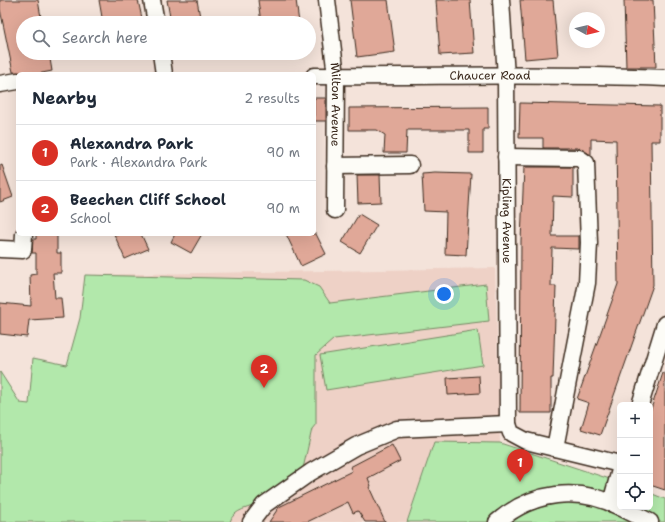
<!DOCTYPE html>
<meta charset="utf-8">
<style>
:root{--surface:#fff;--page:#f6f6f7;--text:#1f2937;--muted:#747a83;--line:#e0e1e3;--accent:#d93025}
body{margin:0;font-family:"Shantell Sans",sans-serif;background:var(--page);color:var(--text)}
.controls{position:absolute;right:12px;bottom:12px;display:grid;overflow:hidden;border-radius:6px;box-shadow:0 4px 16px #0002}
.controls button{width:36px;height:36px;display:grid;place-items:center;padding:0;border:0;border-bottom:1px solid var(--line);background:var(--surface);color:var(--text);font:20px sans-serif}
.compass{position:absolute;left:569px;top:12px;width:36px;height:36px;border-radius:50%;background:var(--surface);box-shadow:0 4px 16px #0002;rotate:98deg}
.you{position:absolute;left:444px;top:294px;width:14px;height:14px;margin:-10px;border:3px solid #fff;border-radius:50%;background:#1a73e8;box-shadow:0 0 0 6px #1a73e833}
.badge{display:grid;place-items:center;width:26px;height:26px;border-radius:50%;background:var(--accent);color:#fff;font-size:13px;font-weight:700}
.pin{position:absolute;translate:-50% -33px;filter:drop-shadow(0 1px 2px #0008)}
.pin::after{content:'';position:absolute;top:21px;width:14px;height:12px;background:inherit;clip-path:polygon(0 0,100% 0,50% 100%)}
.list{margin:0;padding:0;list-style:none}
h2{display:flex;justify-content:space-between;align-items:center;height:52px;margin:0;padding:0 16px;font-size:17px}
h2 small{font-size:13px;font-weight:400;color:var(--muted)}
.list li{display:grid;grid-template-columns:26px 1fr auto;gap:12px;align-items:center;box-sizing:border-box;height:56px;padding:0 16px;border-top:1px solid var(--line)}
.list b{display:block;font-size:15px;white-space:nowrap}
.list p{margin:0;font-size:13px;white-space:nowrap;color:var(--muted)}
.list em{font-size:13px;font-style:normal;color:var(--muted)}
.icon{flex:none;width:22px;height:22px;fill:none;stroke:currentColor;stroke-width:2;stroke-linecap:round;stroke-linejoin:round}
.map{position:relative;flex:none;width:665px;height:522px;overflow:hidden}
.search{position:absolute;background:var(--surface);box-shadow:0 4px 16px #0002;left:16px;top:16px;width:300px;height:44px;display:flex;align-items:center;gap:10px;box-sizing:border-box;padding:0 14px;border-radius:22px;color:var(--muted);font-size:15px}
.panel{position:absolute;background:var(--surface);box-shadow:0 4px 16px #0002;left:16px;top:72px;width:300px;height:164px;border-radius:6px}
.map>svg:first-child{display:block}
</style>
<div class="map">
<svg width="665" height="522" viewBox="0 0 665 522">
<rect width="100%" height="100%" fill="#f4e3da"/>
<filter id="ink" filterUnits="userSpaceOnUse"><feTurbulence type="fractalNoise" baseFrequency=".025" numOctaves="2"/><feDisplacementMap in="SourceGraphic" scale="8" xChannelSelector="R" yChannelSelector="G"/><feConvolveMatrix kernelMatrix="1 2 1 2 8 2 1 2 1" color-interpolation-filters="sRGB"/></filter>
<g filter="url(#ink)">
<path fill="#eed1c6" d="M495,268L500,443L434,442L407,522H0V372L20,403L29,404L33,358L67,365L80,318L85,275Z"/>
<path fill="#b2e8ab" stroke="#768964" d="M85,275L304,280L319,287L330,303L486,284L489,321L334,339L316,355V424L312,429L302,473C289,482 275,496 261,503C250,508 233,509 230,522H0V372L20,403L29,404L33,358L67,365L80,318Z
M478,330L483,365L326,390L320,355Z
M434,442L500,443L619,482L620,507H650V493L665,499V522H407Z"/>
<path fill="#e0a898" stroke="#3b2a1e" d="M0,0H38L42,23H23V53H49L52,71L37,74L13,72L0,9Z
M99,0H138L143,23H103Z
M167,0H197L201,23H171Z
M258,0H296L299,23H261Z
M350,0H388L395,52L357,57Z
M436,0H470L474,53L440,55Z
M520,0H553L558,56L525,59Z
M624,0H653L656,67H626Z
M314,98H326V121H314Z
M520,103L660,106V141H651L653,285L600,435L581,429L589,403L577,399L618,284L616,140L591,139V155L579,148H543V138H519Z
M488,107V129H483V153H469V130H407L406,153H384L385,135L377,130H349V108Z
M2,165L13,197L0,202V166Z
M524,167H573V197L553,196L552,236H579V249L552,248L551,286H556L553,378H551V413H520L521,241Z
M435,173L471,174L466,255L445,254L446,212L424,211L422,174Z
M357,175H380L381,202L358,203Z
M359,214L377,225L360,253L342,242Z
M36,234H57V253H61V273H53L55,298H61L63,318L29,320L27,337L0,334V303L31,306L30,275L36,274V253H32L33,239H36Z
M114,234H141L148,249L125,259Z
M175,234H202L191,253L171,242Z
M286,234H316L326,254L301,266Z
M663,373L665,374V490L650,485V412Z
M479,376L480,393L448,395L447,378Z
M392,445L400,461L368,478L371,486L369,487L385,522H365L358,511L353,513L348,502L307,522H269L279,507L352,471L350,467Z"/>
<g fill="none" stroke-linecap="round" stroke-linejoin="round">
<defs>
<g id="minor">
<path d="M152,0L156,23"/>
<path id="s1" d="M327,0L336,76L335,210"/>
<path id="s2" d="M501,0L506,77L508,424L511,433L526,441L620,464"/>
<path d="M161,53L164,74"/>
<path id="s3" d="M314,76C431,77 548,73 665,78"/>
<path d="M0,84L18,81"/>
<path d="M506,157L579,158L586,163L589,243L587,283L555,448"/>
<path d="M335,166L410,165"/>
<path d="M0,249L23,250L24,234"/>
<path d="M640,405L665,324"/>
<path d="M611,503L620,470"/>
<path d="M620,507L650,522"/>
<path d="M251,522L264,505L311,472L356,446L397,429L508,424"/>
<path d="M497,522C533,491 578,486 620,507"/>
</g>
</defs>
<use href="#minor" stroke="#3b2a1e" stroke-width="19"/>
<use href="#minor" stroke="#fdfcf7" stroke-width="16"/>
</g>
</g>
<g text-anchor="middle" dominant-baseline="central" stroke-width="3" stroke-linejoin="round" paint-order="stroke">
<g font-size="12" fill="#3b2a1e" stroke="#fdfcf7">
<text stroke="none"><textPath href="#s3" startOffset="176">Chaucer Road</textPath></text>
<text stroke="none"><textPath href="#s1" startOffset="105">Milton Avenue</textPath></text>
<text stroke="none"><textPath href="#s2" startOffset="221">Kipling Avenue</textPath></text>
</g>
</g>
</svg>
<div class="controls">
<button>+</button>
<button>−</button>
<button><svg class="icon" aria-label="locate" viewBox="0 0 24 24"><circle cx="12" cy="12" r="6"/><path d="M12 2v4M12 18v4M2 12h4M18 12h4"/></svg></button>
</div>
<svg class="compass" viewBox="-18 -18 36 36"><path d="M0-13l5 13h-10z" fill="#e53935"/><path d="M0 13l5-13h-10z" fill="#747a83"/></svg>
<div class="you"></div>
<div class="pin badge" style="left:520px;top:482px">1</div>
<div class="pin badge" style="left:264px;top:388px">2</div>
<div class="search"><svg class="icon" aria-label="search" viewBox="0 0 24 24"><circle cx="10" cy="10" r="6"/><path d="M15 15l6 6"/></svg>Search here</div>
<section class="panel">
<h2>Nearby<small>2 results</small></h2>
<ul class="list">
<li><span class="badge">1</span><div><b>Alexandra Park</b><p>Park · Alexandra Park</p></div><em>90 m</em></li>
<li><span class="badge">2</span><div><b>Beechen Cliff School</b><p>School</p></div><em>90 m</em></li>
</ul>
</section>
</div>
